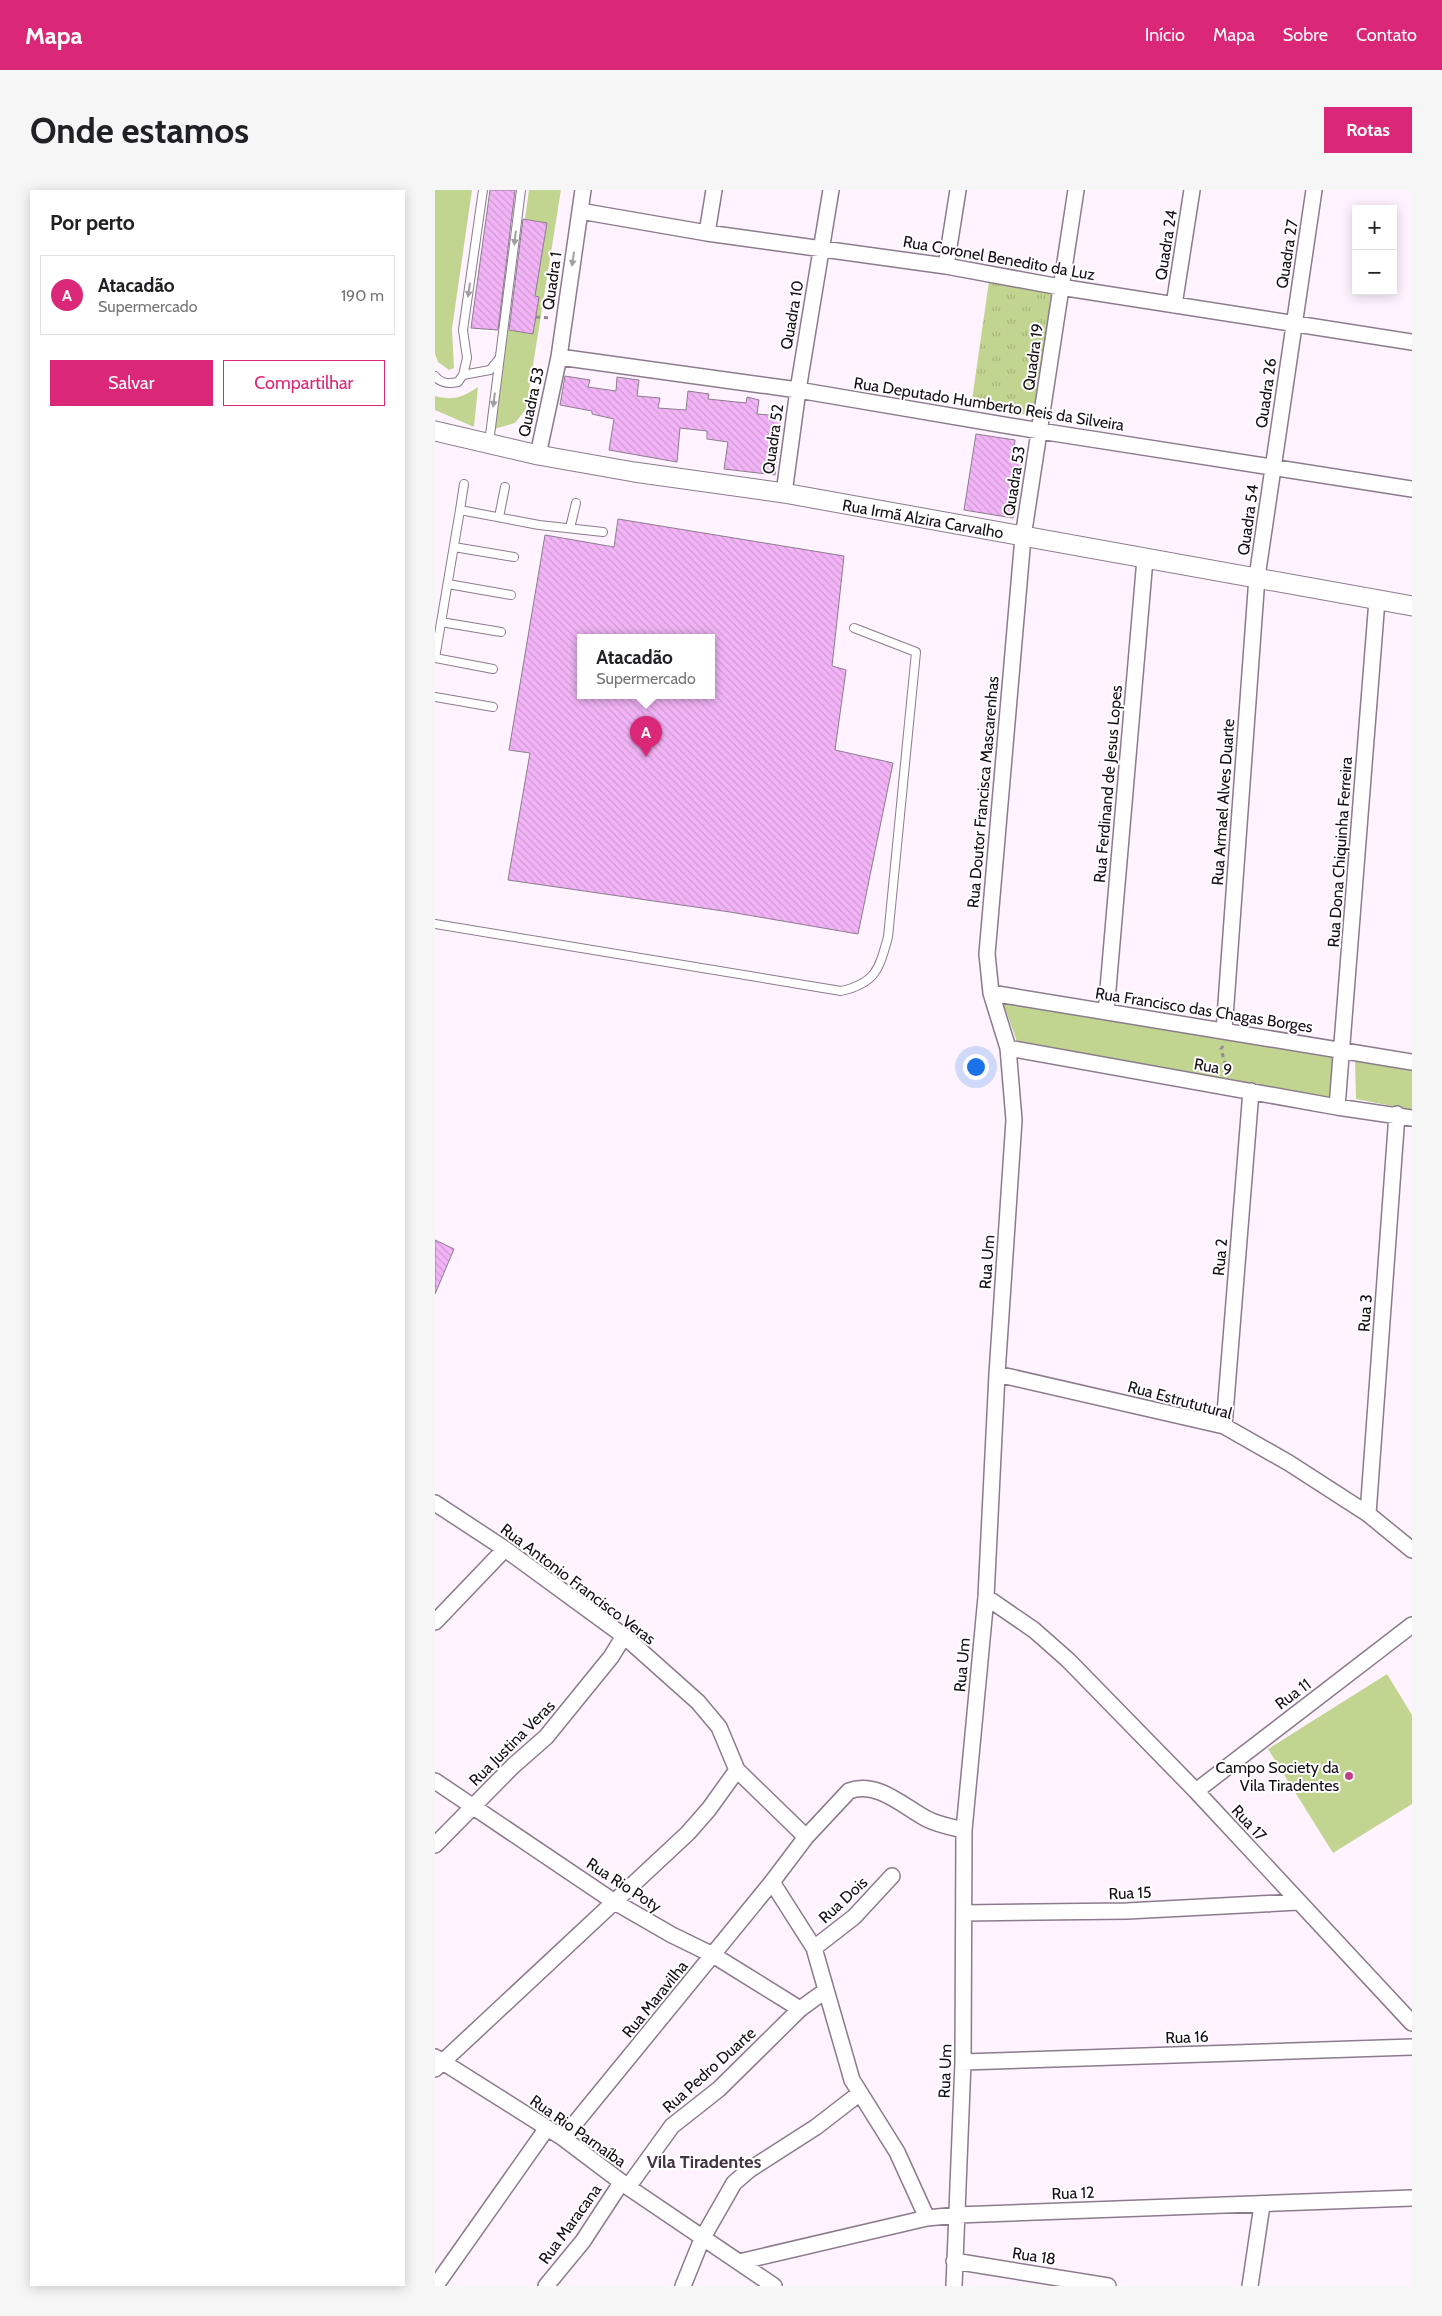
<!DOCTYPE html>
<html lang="pt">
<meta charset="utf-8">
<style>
:root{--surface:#fff;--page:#f6f6f6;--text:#202124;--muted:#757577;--line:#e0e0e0;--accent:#db2777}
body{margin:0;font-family:Cabin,sans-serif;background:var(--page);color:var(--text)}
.controls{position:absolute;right:15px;top:15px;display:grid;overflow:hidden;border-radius:0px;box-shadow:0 2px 12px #0003}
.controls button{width:45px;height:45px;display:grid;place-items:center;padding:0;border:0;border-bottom:1px solid var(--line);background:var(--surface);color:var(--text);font:25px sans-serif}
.you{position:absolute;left:540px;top:876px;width:18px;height:18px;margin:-12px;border:4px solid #fff;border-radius:50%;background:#1a73e8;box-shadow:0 0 0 8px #1a73e833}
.badge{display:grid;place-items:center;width:32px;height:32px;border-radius:50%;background:var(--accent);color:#fff;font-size:16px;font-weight:700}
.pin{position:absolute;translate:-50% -41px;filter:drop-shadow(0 1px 2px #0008)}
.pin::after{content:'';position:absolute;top:26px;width:18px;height:15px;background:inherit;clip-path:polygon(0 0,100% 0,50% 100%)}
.popup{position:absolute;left:142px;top:444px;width:138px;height:65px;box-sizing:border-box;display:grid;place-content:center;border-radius:0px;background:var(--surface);filter:drop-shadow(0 1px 4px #0005);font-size:16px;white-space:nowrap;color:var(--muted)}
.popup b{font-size:19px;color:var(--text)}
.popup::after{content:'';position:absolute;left:50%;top:100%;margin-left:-10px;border:10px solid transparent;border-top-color:var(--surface)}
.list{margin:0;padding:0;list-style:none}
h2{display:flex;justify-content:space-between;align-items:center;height:65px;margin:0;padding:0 20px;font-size:21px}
h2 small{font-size:16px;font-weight:400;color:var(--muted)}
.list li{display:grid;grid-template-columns:32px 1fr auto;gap:15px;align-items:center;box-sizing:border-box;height:80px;margin:0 10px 10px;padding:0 10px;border:1px solid var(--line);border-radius:0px}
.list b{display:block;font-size:19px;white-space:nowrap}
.list p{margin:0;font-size:16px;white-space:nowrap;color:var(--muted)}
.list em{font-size:16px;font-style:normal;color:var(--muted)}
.actions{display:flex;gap:10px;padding:15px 20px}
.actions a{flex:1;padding:11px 0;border:1px solid var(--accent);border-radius:0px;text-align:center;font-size:18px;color:var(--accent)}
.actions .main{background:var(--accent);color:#fff}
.map{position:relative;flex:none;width:977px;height:2096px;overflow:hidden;border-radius:0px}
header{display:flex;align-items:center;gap:30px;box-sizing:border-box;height:70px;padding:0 25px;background:var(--accent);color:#fff}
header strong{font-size:24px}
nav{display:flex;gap:28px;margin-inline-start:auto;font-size:18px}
.intro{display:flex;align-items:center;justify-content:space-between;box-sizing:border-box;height:120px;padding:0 30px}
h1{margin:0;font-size:35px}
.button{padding:12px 22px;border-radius:0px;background:var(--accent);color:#fff;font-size:18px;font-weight:700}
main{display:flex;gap:30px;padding:0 30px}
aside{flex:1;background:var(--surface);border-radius:0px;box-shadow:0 2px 12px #0003}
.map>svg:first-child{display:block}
</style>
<header>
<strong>Mapa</strong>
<nav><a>Início</a><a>Mapa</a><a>Sobre</a><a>Contato</a></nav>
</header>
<div class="intro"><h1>Onde estamos</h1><a class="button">Rotas</a></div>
<main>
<aside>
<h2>Por perto<small></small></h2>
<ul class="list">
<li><span class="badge">A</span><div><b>Atacadão</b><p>Supermercado</p></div><em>190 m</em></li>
</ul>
<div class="actions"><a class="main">Salvar</a><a>Compartilhar</a></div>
</aside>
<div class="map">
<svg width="977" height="2096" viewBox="0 0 977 2096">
<defs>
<pattern id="park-tufts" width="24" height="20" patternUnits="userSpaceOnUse" patternTransform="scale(1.25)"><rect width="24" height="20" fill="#c2d590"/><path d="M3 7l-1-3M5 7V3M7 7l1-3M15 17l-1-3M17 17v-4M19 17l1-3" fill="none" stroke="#a6b67b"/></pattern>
<pattern id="building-back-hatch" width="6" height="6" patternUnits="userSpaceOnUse" patternTransform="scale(1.25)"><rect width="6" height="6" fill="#f2b4f7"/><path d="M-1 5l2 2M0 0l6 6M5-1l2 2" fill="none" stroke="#cf9ad3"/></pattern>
</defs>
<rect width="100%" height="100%" fill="#fef3ff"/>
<path fill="#c2d590" d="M0,0H37L17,139L19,178L14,180L3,172L0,164Z
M94,0H126L91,219L80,233L59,239L73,140L98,144L104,107L100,106L112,33L90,29Z
M43,197L39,237L0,220V206C18,211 28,207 43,197Z
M568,813L899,867L896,912L584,857Z
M920,871L977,881V920L921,909Z
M952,1484L977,1525V1614L898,1663L833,1559Z"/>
<path fill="url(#park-tufts)" d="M554,91L617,100L599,226L536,217Z"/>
<path fill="url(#building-back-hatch)" stroke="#8d7c8d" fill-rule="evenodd" d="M55,0H80L63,140L36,138Z
M88,29L112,33L100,106L104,107L98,144L74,140Z
M130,186L155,190L153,197L181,201L182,187L204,190L202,206L225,208L223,218L251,220L253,201L274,204L273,209L311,213L312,207L324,210L322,224L346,226L340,285L289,279L293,252L272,249V241L245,238L242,272L174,260L179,229L157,224V221L125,215Z
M541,244L580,250L579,259L588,260L578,328L529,320Z
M183,329L409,366L397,476L411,480L400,560L458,573L423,744L295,722L73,690L95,563L74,560L110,345L179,357ZM146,448H276V506H146Z
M0,1050L19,1059L0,1104Z"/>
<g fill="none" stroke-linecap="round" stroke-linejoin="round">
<defs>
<path id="service" d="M28,185L55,180L64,169
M0,186C6,194 14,194 23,192L28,185L32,168L28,140L48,0
M54,253L86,0
M25,320L29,294
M64,327L70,297
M135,338L141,313
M19,357L79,367
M13,394L76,405
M6,432L66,442
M0,468L25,320L104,335L168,342
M0,468L58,479
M0,507L58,517
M0,734L406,801C441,793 444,779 453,747L481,462L419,438"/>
<path id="minor" d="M145,21L272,43L511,76L625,97L977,152
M272,43L279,0
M511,76L523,0
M739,115L757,0
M124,167L363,200L605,241L977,299
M103,265L124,167L148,0
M349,303L363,200L396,0
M556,803L977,872
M671,822L710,369
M789,841L822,387L879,0
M573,858L902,917L977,928
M902,917L942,410
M562,1184L789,1236L854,1273L933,1324L977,1360
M789,1236L816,901
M0,1313L70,1359L189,1446L263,1512L284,1537L302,1580L371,1647
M933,1324L962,924
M551,1407L599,1440L633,1470L761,1601L977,1833
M0,1432L70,1359
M0,1591L178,1711L237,1745L278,1765L365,1819
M761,1601L977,1435
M0,1655L78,1576L111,1547L176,1467L189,1446
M337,1692L379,1758L417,1890L462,1962L492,2028
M529,1723L692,1721L863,1712
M379,1758L419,1727L457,1686
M0,1867L128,1948L193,1997L339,2096
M528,1872L977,1857
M0,1879L253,1643L274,1619L302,1580
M128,1948L337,1692L371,1647L414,1601C442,1590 469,1617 492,1629C504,1635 516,1637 529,1640
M193,1997L237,1936L284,1899L365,1819L390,1801
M519,2071L673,2096
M304,2072L492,2028L522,2025L977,2008
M4,2091L112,1938
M111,2096L148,2051L186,1993
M248,2096L267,2049L299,1993L314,1980L381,1937L425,1903
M519,2096L528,1872L529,1640L551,1407L562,1184L579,930L573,858L556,803L552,764L588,347L641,0
M815,2096L827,2015"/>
<path id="tertiary" d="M0,241L103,265L199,282L349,303L977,416"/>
</defs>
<use href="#service" stroke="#8b7b8c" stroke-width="10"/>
<use href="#minor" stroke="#8b7b8c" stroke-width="18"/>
<use href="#tertiary" stroke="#8b7b8c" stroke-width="21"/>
<path stroke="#938b94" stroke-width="3" stroke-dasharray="4 4" stroke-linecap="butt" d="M101,127L116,128
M788,856L786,859L793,883"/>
<use href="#service" stroke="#fff" stroke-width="8"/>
<use href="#minor" stroke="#fff" stroke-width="15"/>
<use href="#tertiary" stroke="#fff" stroke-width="19"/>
</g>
<defs><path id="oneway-solid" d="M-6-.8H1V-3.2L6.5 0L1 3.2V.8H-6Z" transform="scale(1.25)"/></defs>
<g fill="#a19fa1">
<use href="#oneway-solid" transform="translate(80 48) rotate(97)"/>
<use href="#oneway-solid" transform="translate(138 69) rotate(98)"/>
<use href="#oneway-solid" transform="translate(34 100) rotate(98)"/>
<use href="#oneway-solid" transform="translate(59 210) rotate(97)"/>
</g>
<circle fill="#c24088" stroke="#fff" stroke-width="2" cx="914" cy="1586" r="5"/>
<g text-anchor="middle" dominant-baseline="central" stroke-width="4" stroke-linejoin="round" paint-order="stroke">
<g font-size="16" fill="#140e15" stroke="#fff">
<text transform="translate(731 55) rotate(-81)">Quadra 24</text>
<text transform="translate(852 64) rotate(-81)">Quadra 27</text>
<text transform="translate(564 68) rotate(10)">Rua Coronel Benedito da Luz</text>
<text transform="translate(117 91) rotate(-82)">Quadra 1</text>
<text transform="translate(357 125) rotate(-80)">Quadra 10</text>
<text transform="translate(598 167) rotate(-82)">Quadra 19</text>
<text transform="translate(831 203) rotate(-82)">Quadra 26</text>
<text transform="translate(96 212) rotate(-78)">Quadra 53</text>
<text transform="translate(554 214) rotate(9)">Rua Deputado Humberto Reis da Silveira</text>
<text transform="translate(338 249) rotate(-82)">Quadra 52</text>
<text transform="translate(579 291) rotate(-81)">Quadra 53</text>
<text transform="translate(488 329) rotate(10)">Rua Irmã Alzira Carvalho</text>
<text transform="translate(813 330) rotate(-82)">Quadra 54</text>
<text transform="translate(673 594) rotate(-85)">Rua Ferdinand de Jesus Lopes</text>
<text transform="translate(548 602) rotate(-85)">Rua Doutor Francisca Mascarenhas</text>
<text transform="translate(788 612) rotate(-86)">Rua Armael Alves Duarte</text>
<text transform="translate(905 662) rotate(-86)">Rua Dona Chiquinha Ferreira</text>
<text transform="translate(769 820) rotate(9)">Rua Francisco das Chagas Borges</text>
<text transform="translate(778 877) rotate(10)">Rua 9</text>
<text transform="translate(785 1067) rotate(-85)">Rua 2</text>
<text transform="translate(552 1072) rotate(-86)">Rua Um</text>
<text transform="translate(930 1123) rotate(-86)">Rua 3</text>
<text transform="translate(745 1210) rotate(15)">Rua Estrututural</text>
<text transform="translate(143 1394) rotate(37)">Rua Antonio Francisco Veras</text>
<text transform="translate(527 1475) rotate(-85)">Rua Um</text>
<text transform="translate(858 1504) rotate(-37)">Rua 11</text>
<text transform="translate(77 1553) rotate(-45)">Rua Justina Veras</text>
<text transform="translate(814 1633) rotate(47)">Rua 17</text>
<text transform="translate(189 1695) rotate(33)">Rua Rio Poty</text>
<text transform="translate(695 1703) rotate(-2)">Rua 15</text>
<text transform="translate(408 1710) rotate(-43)">Rua Dois</text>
<text transform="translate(220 1809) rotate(-51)">Rua Maravilha</text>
<text transform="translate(752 1847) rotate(-2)">Rua 16</text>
<text transform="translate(274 1880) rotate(-42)">Rua Pedro Duarte</text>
<text transform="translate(510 1881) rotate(-88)">Rua Um</text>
<text transform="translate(143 1941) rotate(35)">Rua Rio Parnaíba</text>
<text transform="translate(638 2003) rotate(-2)">Rua 12</text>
<text transform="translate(135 2034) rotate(-54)">Rua Maracana</text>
<text transform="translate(599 2066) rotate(9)">Rua 18</text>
</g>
<g font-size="16" fill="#140e15" stroke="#fff" text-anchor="end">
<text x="904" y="1577">Campo Society da<tspan x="904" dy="18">Vila Tiradentes</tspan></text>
</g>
<g font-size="18" font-weight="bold" fill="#453645" stroke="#fff">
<text x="269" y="1972">Vila Tiradentes</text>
</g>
</g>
</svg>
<div class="controls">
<button>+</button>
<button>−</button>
</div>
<div class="you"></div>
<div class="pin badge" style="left:211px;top:567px">A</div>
<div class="popup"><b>Atacadão</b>Supermercado</div>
</div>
</main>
